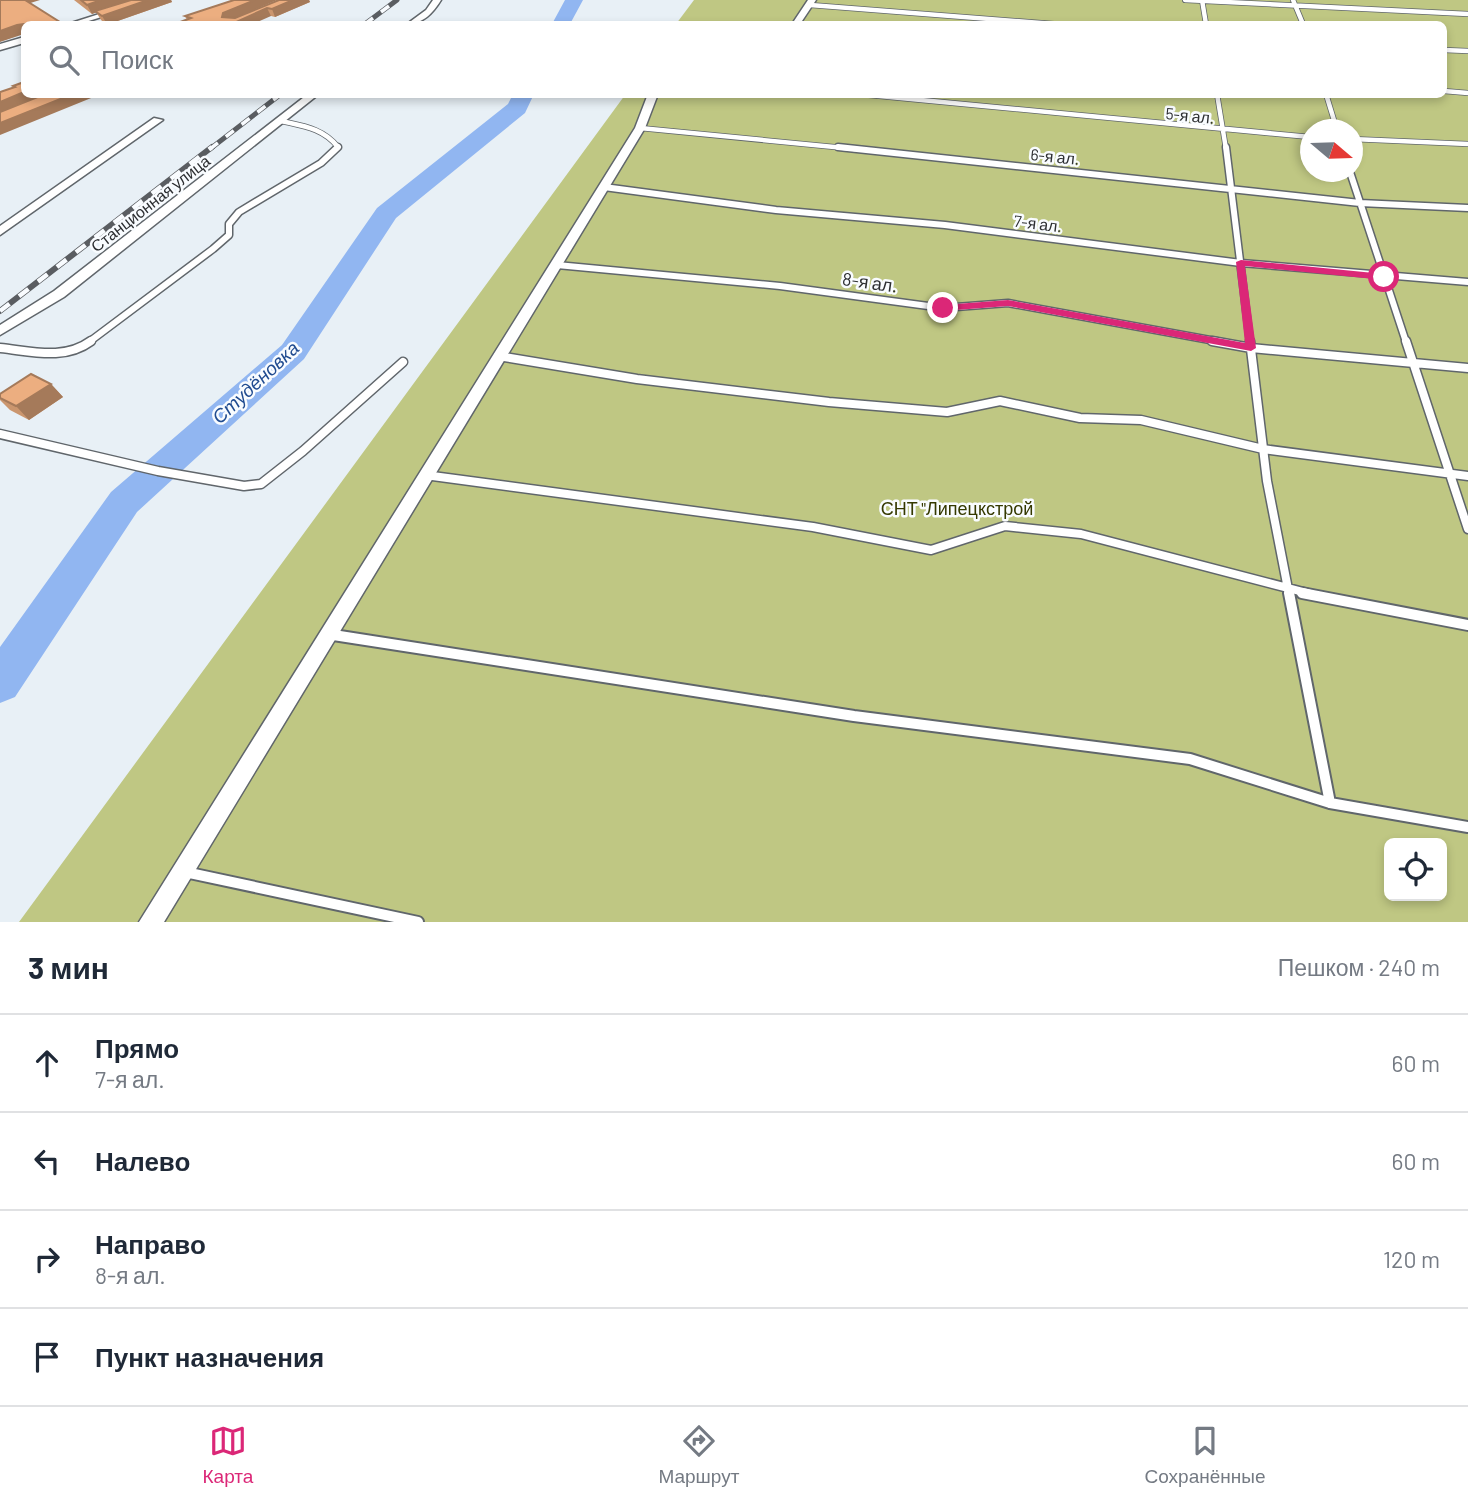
<!DOCTYPE html>
<html lang="ru">
<meta charset="utf-8">
<style>
:root{--surface:#fff;--page:#f2f2f3;--text:#1f2937;--muted:#747a83;--line:#e0e1e3;--accent:#db2777}
body{margin:0;font-family:Barlow,sans-serif;background:var(--page);color:var(--text)}
.controls{position:absolute;right:21px;bottom:21px;display:grid;overflow:hidden;border-radius:10px;box-shadow:0 4px 10px #0003}
.controls button{width:63px;height:63px;display:grid;place-items:center;padding:0;border:0;border-bottom:2px solid var(--line);background:var(--surface);color:var(--text);font:35px sans-serif}
.compass{position:absolute;left:1300px;top:119px;width:63px;height:63px;border-radius:50%;background:var(--surface);box-shadow:0 4px 10px #0003;rotate:109deg}
.stop{position:absolute;width:21px;height:21px;margin:-16px;border:5px solid #db2777;border-radius:50%;background:#fff}
.stop.end{background:#db2777;border-color:#fff;box-shadow:0 2px 7px #0008}
.list{margin:0;padding:0;list-style:none}
h2{display:flex;justify-content:space-between;align-items:center;height:91px;margin:0;padding:0 28px;font-size:30px}
h2 small{font-size:23px;font-weight:400;color:var(--muted)}
.list li{display:grid;grid-template-columns:46px 1fr auto;gap:21px;align-items:center;box-sizing:border-box;height:98px;padding:0 28px;border-top:2px solid var(--line)}
.list b{display:block;font-size:26px;white-space:nowrap}
.list p{margin:0;font-size:23px;white-space:nowrap;color:var(--muted)}
.list em{font-size:23px;font-style:normal;color:var(--muted)}
.icon{flex:none;width:38px;height:38px;fill:none;stroke:currentColor;stroke-width:2;stroke-linecap:round;stroke-linejoin:round}
.map{position:relative;flex:none;width:1468px;height:922px;overflow:hidden}
.search{position:absolute;background:var(--surface);box-shadow:0 4px 10px #0003;left:21px;right:21px;top:21px;height:77px;display:flex;align-items:center;gap:18px;box-sizing:border-box;padding:0 24px;border-radius:10px;color:var(--muted);font-size:26px}
.sheet{height:483px;background:var(--surface)}
nav{display:flex;justify-content:space-around;align-items:center;box-sizing:border-box;height:98px;border-top:2px solid var(--line);background:var(--surface);font-size:19px;color:var(--muted)}
nav a{display:grid;justify-items:center;gap:4px}
nav .on{color:var(--accent)}
.map>svg:first-child{display:block}
</style>
<div class="map">
<svg width="1468" height="922" viewBox="0 0 1468 922">
<rect width="100%" height="100%" fill="#e8f0f6"/>
<path fill="#bfc783" fill-rule="evenodd" d="M694,0H1468V922H19L625,95L1444,94V24H676ZM1310,130H1352V172H1310ZM1389,843H1442V896H1389Z"/>
<g fill="none" stroke-linecap="round" stroke-linejoin="round">
<path fill="#91b6f1" fill-rule="evenodd" d="M565,0H583L570,24H552Z
M513,94H534L525,113L396,218L304,359L137,512L15,697L0,703V647L111,492L282,345L377,208L508,104Z"/>
<defs>
<path id="service-far3" d="M1185,0L1468,14
M1202,0L1206,24
M1293,0L1303,24
M810,5L1054,24
M1444,50L1468,51
M1444,91L1468,93
M858,94L1310,137
M1217,94L1226,149
M1326,94L1337,130
M281,121C303,126 323,128 338,147L336,149
M640,128L855,149
M1352,139L1468,144"/>
<path id="service-far2" d="M838,147L1360,203L1468,208
M1226,147L1250,342
M1350,172L1406,342
M604,187L776,210L945,225L1241,263L1468,282
M557,265L780,286L943,308L1008,303L1221,342
M89,342L213,249L229,235V224L239,212L321,163L338,147"/>
<path id="service-far1" d="M1212,341L1251,348L1468,368
M1250,341L1267,481L1289,594
M1406,341L1468,529
M0,348C31,351 64,361 91,341
M498,356L637,379L829,402L947,412L1000,401L1080,418L1141,420L1263,449L1468,476
M0,434L158,471L244,486L261,484L303,451L403,362
M425,475L813,527L931,550L1005,526L1081,534L1311,594"/>
<path id="service" d="M1289,593L1330,803
M1302,593L1468,625
M327,634L854,716L1190,759L1330,803L1468,827
M185,872L418,922"/>
<path id="minor" d="M143,0H156L79,24H68Z
M433,0H441C433,13 423,24 407,24L426,10Z
M808,0H816L800,24H792Z
M24,37V43L0,50V44Z
M308,94H319L64,297L0,335V325L54,291Z
M648,94H658L645,128L164,922H139L635,128Z
M154,118L163,120L0,235V226Z"/>
</defs>
<use href="#service-far3" stroke="#60666b" stroke-width="6"/>
<use href="#service-far2" stroke="#60666b" stroke-width="9"/>
<use href="#service-far1" stroke="#60666b" stroke-width="11"/>
<use href="#service" stroke="#60666b" stroke-width="14"/>
<use href="#minor" stroke="#60666b" stroke-width="3"/>
<use href="#service-far3" stroke="#fff" stroke-width="4.5"/>
<use href="#service-far2" stroke="#fff" stroke-width="6"/>
<use href="#service-far1" stroke="#fff" stroke-width="8"/>
<use href="#service" stroke="#fff" stroke-width="10"/>
<use href="#minor" fill="#fff" fill-rule="evenodd"/>
<defs>
<path id="rail-far1" d="M365,24L397,0
M210,149L281,94"/>
<path id="rail" d="M0,311L212,147"/>
</defs>
<use href="#rail-far1" stroke="#5a5d61" stroke-width="5"/>
<use href="#rail" stroke="#5a5d61" stroke-width="6"/>
<use href="#rail-far1" stroke="#f9fcff" stroke-width="3.5" stroke-dasharray="10" stroke-linecap="butt"/>
<use href="#rail" stroke="#f9fcff" stroke-width="4.5" stroke-dasharray="12" stroke-linecap="butt"/>
</g>
<path fill="#cb966e" d="M74,0H171L172,2L109,24H106L101,20L96,12L92,14Z
M279,0H309L310,2L275,17L271,16L187,20L185,16L237,17Z
M51,384L63,397L29,420L10,410L0,400V394Z"/>
<path fill="#a57a5a" d="M21,0H40L24,5Z
M101,0H134L92,14L87,5Z
M148,0H171L172,2L109,24H107L102,16Z
M255,0H277L227,22L222,17L223,13Z
M293,0H309L310,2L275,17L272,9Z
M267,8L271,16L253,24H232Z
M24,24V34L0,42V31L17,25Z
M24,92V94H48L0,113V102Z
M73,94H101L0,135V123Z
M51,384L63,397L29,420L16,406Z"/>
<path fill="#ecae80" stroke="#a57a5a" stroke-width="2" d="M0,0H25L63,24H24L17,25L0,31Z
M81,0H101L87,5Z
M131,0H148L102,16L95,11Z
M234,0H255L223,13L222,17L235,18L279,0H293L272,9L267,8L232,24H175L191,18L185,16Z
M24,82V92L0,102V92L15,87L13,86Z
M45,94H73L0,123V112Z
M31,374L51,384L16,406L0,398V394Z"/>
<path fill="#db2777" d="M1241,260L1384,274L1389,277L1384,280L1245,266L1256,348L1251,351L1008,306L943,311L939,308L943,305L1008,300L1245,343L1236,262Z"/>
<g text-anchor="middle" dominant-baseline="central" stroke-width="5" stroke-linejoin="round" paint-order="stroke">
<g font-size="16" fill="#2d2f32" stroke="#f9fcff">
<text transform="translate(1190 115) rotate(6)">5-я ал.</text>
<text transform="translate(1055 156) rotate(6)">6-я ал.</text>
<text transform="translate(150 203) rotate(-38)">Станционная улица</text>
<text transform="translate(1038 223) rotate(7)">7-я ал.</text>
</g>
<g font-size="18" fill="#2d2f32" stroke="#f9fcff">
<text transform="translate(870 282) rotate(8)">8-я ал.</text>
</g>
<g font-size="18" fill="#353900" stroke="#f9fcff">
<text x="957" y="508">СНТ "Липецкстрой</text>
</g>
<g font-size="19" font-style="italic" fill="#214c91" stroke="#f9fcff">
<text transform="translate(255 382) rotate(-43)">Студёновка</text>
</g>
</g>
</svg>
<div class="controls">
<button><svg class="icon" aria-label="locate" viewBox="0 0 24 24"><circle cx="12" cy="12" r="6"/><path d="M12 2v4M12 18v4M2 12h4M18 12h4"/></svg></button>
</div>
<svg class="compass" viewBox="-18 -18 36 36"><path d="M0-13l5 13h-10z" fill="#e53935"/><path d="M0 13l5-13h-10z" fill="#747a83"/></svg>
<div class="stop" style="left:1384px;top:277px"></div>
<div class="stop end" style="left:943px;top:308px"></div>
<div class="search"><svg class="icon" aria-label="search" viewBox="0 0 24 24"><circle cx="10" cy="10" r="6"/><path d="M15 15l6 6"/></svg>Поиск</div>
</div>
<section class="sheet">
<h2>3 мин<small>Пешком · 240 m</small></h2>
<ul class="list">
<li><svg class="icon" aria-label="ahead" viewBox="0 0 24 24"><path d="M12 20V5M6 11l6-6 6 6"/></svg><div><b>Прямо</b><p>7-я ал.</p></div><em>60 m</em></li>
<li><svg class="icon" aria-label="left" viewBox="0 0 24 24"><path d="M17 20v-9H6M10 6l-5 5 5 5"/></svg><div><b>Налево</b></div><em>60 m</em></li>
<li><svg class="icon" aria-label="right" viewBox="0 0 24 24"><path d="M7 20v-9h11M14 6l5 5-5 5"/></svg><div><b>Направо</b><p>8-я ал.</p></div><em>120 m</em></li>
<li><svg class="icon" aria-label="arrive" viewBox="0 0 24 24"><path d="M6 21V4h12l-3 4 3 4H6"/></svg><div><b>Пункт назначения</b></div></li>
</ul>
</section>
<nav>
<a class="on"><svg class="icon" aria-label="map" viewBox="0 0 24 24"><path d="M3 6l6-2 6 2 6-2v14l-6 2-6-2-6 2zM9 4v14M15 6v14"/></svg>Карта</a>
<a><svg class="icon" aria-label="directions" viewBox="0 0 24 24"><path d="M12 3l9 9-9 9-9-9zM9 14v-3h6M13 9l2 2-2 2"/></svg>Маршрут</a>
<a><svg class="icon" aria-label="saved" viewBox="0 0 24 24"><path d="M7 4h10v16l-5-4-5 4z"/></svg>Сохранённые</a>
</nav>
